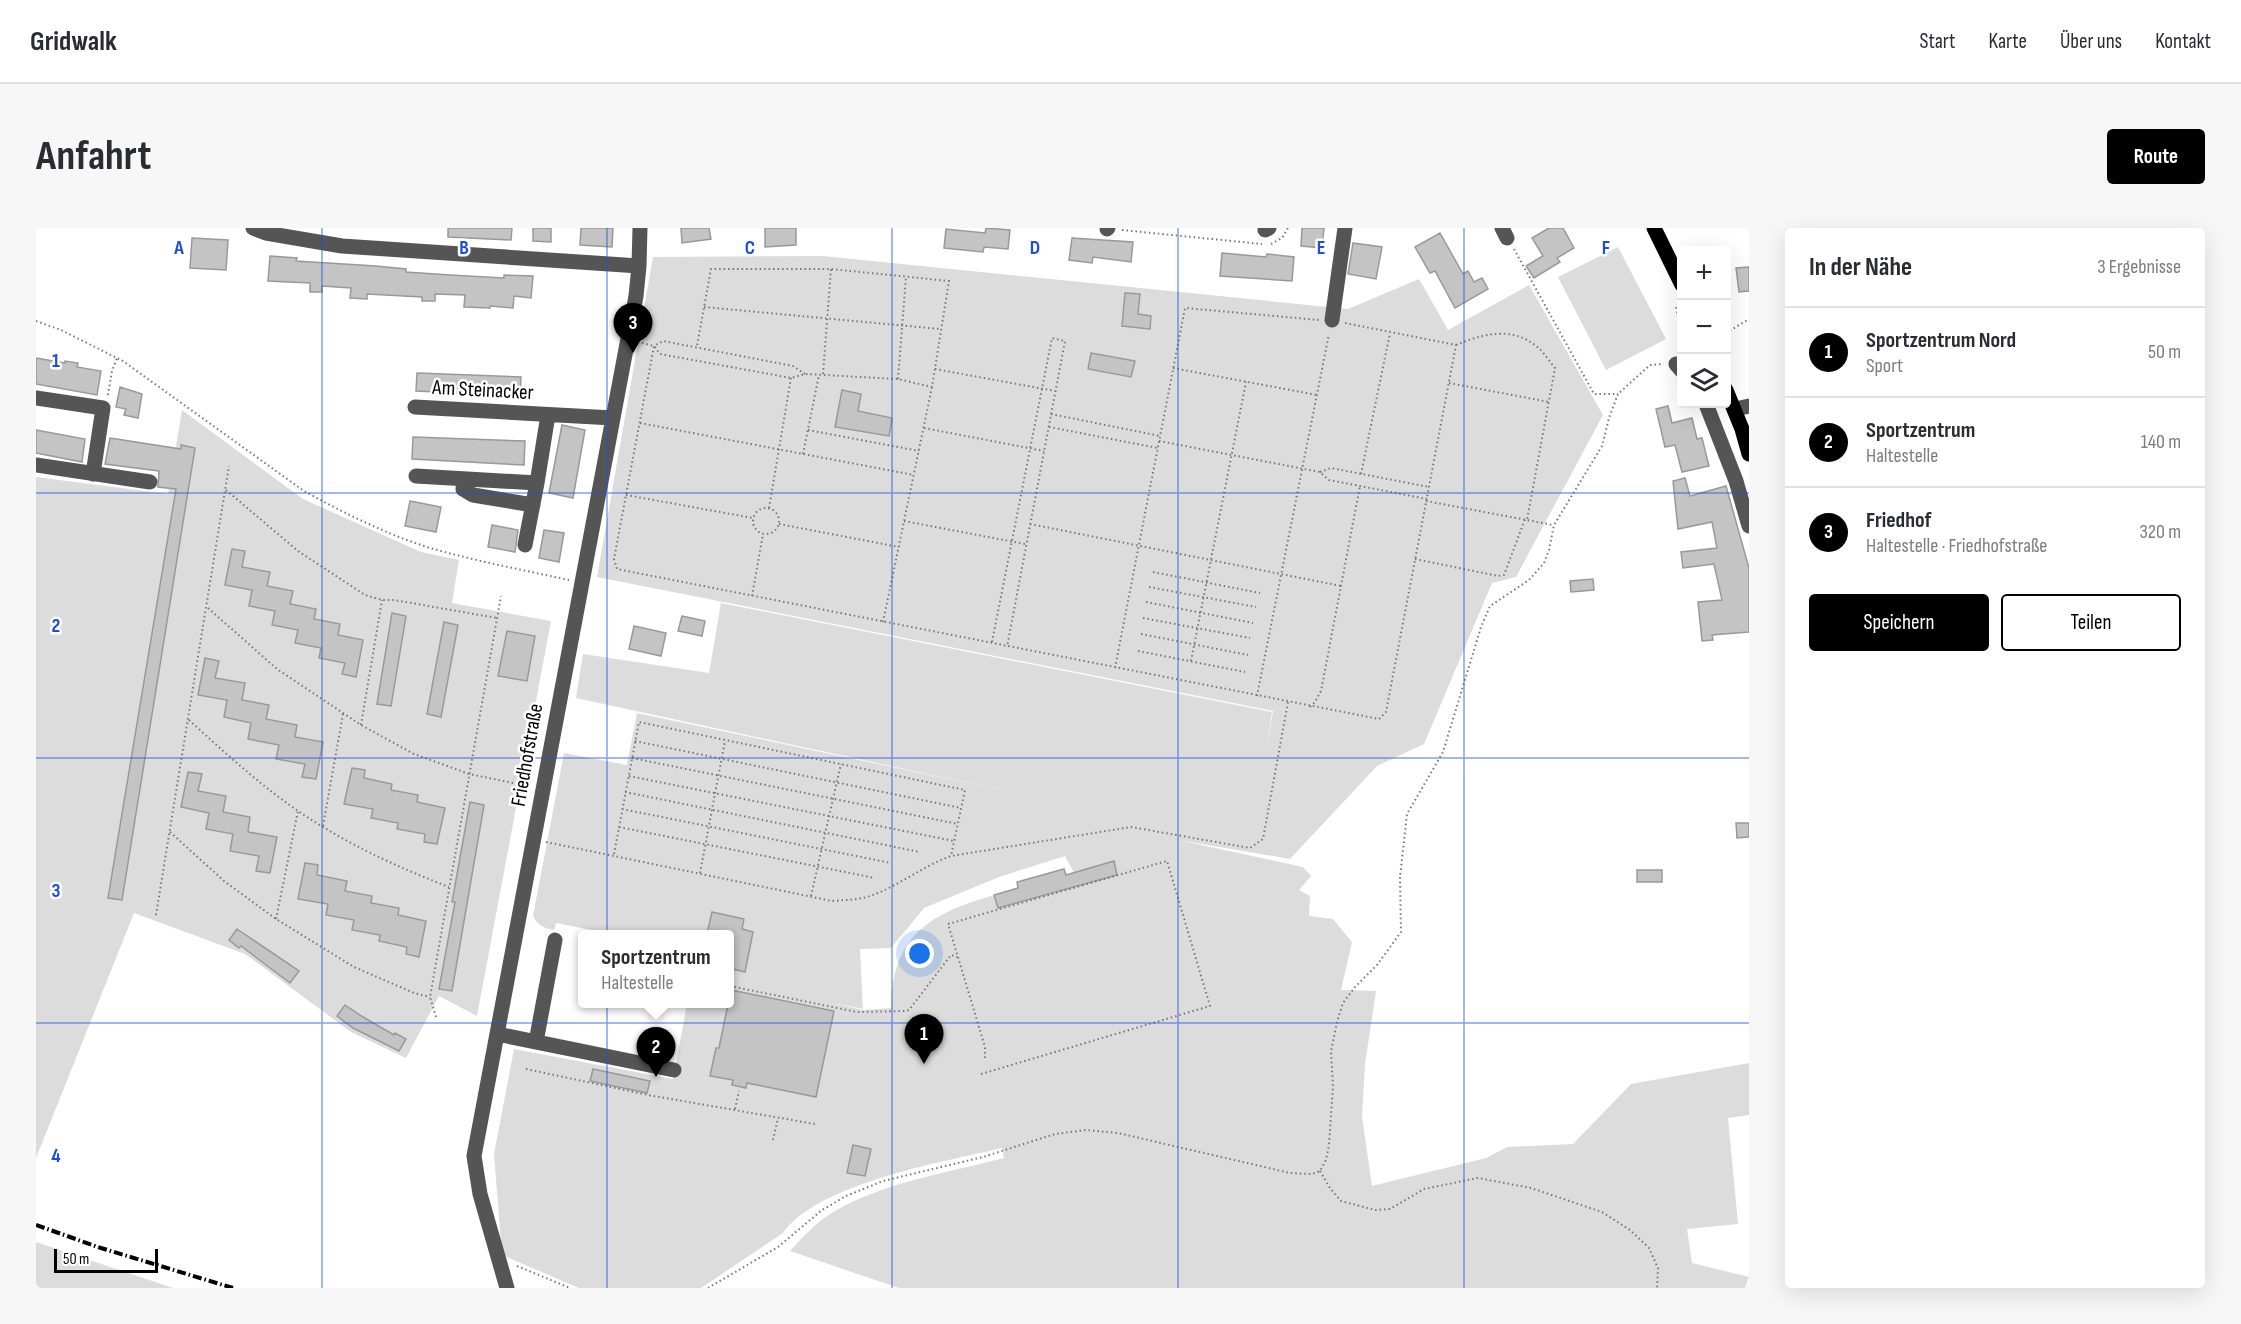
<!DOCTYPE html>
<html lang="de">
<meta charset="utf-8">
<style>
:root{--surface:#fff;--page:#f7f7f7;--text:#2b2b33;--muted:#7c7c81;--line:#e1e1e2;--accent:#000}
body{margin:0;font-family:"Sofia Sans Condensed",sans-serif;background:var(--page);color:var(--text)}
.controls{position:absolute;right:18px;top:18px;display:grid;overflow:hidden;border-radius:6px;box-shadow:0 6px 24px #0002}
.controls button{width:54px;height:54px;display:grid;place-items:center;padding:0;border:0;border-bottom:2px solid var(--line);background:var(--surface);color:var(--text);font:30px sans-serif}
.scale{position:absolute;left:18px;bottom:15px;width:104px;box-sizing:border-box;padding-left:6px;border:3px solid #000;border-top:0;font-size:16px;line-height:21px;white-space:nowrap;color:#000;-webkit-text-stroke:4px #fff;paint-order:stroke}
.you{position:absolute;left:884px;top:726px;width:21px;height:21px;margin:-15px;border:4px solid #fff;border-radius:50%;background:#1a73e8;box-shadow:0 0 0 9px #1a73e833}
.badge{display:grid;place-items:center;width:39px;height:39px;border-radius:50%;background:var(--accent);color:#fff;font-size:20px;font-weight:700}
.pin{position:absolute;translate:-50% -50px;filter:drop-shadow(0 2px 3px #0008)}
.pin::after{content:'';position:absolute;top:32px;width:21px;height:18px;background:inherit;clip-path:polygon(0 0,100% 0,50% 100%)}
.popup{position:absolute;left:542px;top:702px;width:156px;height:78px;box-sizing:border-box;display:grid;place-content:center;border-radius:6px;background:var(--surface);filter:drop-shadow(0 2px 4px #0005);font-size:20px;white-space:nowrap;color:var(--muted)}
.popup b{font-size:22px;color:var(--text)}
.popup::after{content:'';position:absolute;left:50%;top:100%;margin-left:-12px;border:12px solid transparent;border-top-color:var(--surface)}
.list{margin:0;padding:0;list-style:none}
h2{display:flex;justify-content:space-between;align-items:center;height:78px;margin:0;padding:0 24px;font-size:26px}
h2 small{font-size:20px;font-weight:400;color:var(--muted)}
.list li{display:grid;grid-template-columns:39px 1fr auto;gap:18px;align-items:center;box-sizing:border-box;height:90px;padding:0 24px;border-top:2px solid var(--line)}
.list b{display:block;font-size:22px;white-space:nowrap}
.list p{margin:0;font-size:20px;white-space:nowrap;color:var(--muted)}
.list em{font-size:20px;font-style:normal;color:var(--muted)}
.actions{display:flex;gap:12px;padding:18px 24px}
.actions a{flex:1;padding:14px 0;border:2px solid var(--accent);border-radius:6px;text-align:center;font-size:21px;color:var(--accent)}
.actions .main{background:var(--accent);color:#fff}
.icon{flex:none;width:33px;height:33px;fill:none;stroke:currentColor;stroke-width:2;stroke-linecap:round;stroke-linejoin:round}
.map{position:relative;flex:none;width:1713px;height:1060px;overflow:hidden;border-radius:6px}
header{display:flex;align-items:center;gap:36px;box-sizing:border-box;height:84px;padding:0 30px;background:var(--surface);border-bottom:2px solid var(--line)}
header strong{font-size:28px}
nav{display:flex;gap:33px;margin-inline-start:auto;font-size:21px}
.intro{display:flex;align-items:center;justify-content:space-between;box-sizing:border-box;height:144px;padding:0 36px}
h1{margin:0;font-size:42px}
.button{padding:15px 27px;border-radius:6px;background:var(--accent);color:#fff;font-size:21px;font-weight:700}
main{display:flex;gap:36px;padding:0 36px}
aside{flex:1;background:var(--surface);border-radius:6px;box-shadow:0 6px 24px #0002}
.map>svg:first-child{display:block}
</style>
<header>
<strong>Gridwalk</strong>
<nav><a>Start</a><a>Karte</a><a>Über uns</a><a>Kontakt</a></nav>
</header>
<div class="intro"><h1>Anfahrt</h1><a class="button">Route</a></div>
<main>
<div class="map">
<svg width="1713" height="1060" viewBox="0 0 1713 1060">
<rect width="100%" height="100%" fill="#fff"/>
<path fill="#dcdcdc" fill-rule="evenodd" d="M1582,19L1630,111L1570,142L1522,49Z
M787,28L1312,81L1383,51L1412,102L1493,57L1567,187L1480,349L1456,355L1388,516L1341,538L1254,631L1142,612L1267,639L1275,648L1263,662L1274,668L1273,688L1297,691L1316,714L1305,762L1340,763L1329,836L1326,888L1336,958L1450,930L1471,919L1537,916L1595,856L1713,835V887L1692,890L1702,996L1651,1001L1656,1035L1713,1049L1709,1060H863L754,1023C768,1008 781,993 799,983C846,955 915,944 968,930L966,920C907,934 783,955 747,1005L665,1060H543L466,1027L458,926L478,821L637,851L651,776H694V706H576L520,695L518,702C508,700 502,698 497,688L528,525L591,537L601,485L984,566L540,470L547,426L673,445L685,375L1236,484L1230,525L1237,483L561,349L617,29ZM1029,628L1038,645L1030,647L1028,641L981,654L982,660C910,681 856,694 855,780L827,782L791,774L827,781L824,721L855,720L888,680L963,649Z
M146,182L267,271L385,324L423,332L416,375L515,393L441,788L403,768L370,830L315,804L209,726L98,685L0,930V249L132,266Z
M0,1014L137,1060H0Z"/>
<path fill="#c4c4c4" stroke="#999" stroke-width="1.5" d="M412,0H476L475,12L412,9Z
M497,0H515V14L497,13Z
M545,0H577L576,19L544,17Z
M645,0H673L675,11L646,15Z
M729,0H760V17L729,19Z
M950,0L974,2L972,21L948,19L947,24L908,20L910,1L949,5Z
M1266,0H1288L1286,20L1265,18Z
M1513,0H1527L1538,20L1521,30L1524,34L1498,50L1490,38L1507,28L1496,10Z
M1404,5L1427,46L1432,43L1438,54L1446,50L1452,61L1419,80L1399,43L1394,45L1379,19Z
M156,10L192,12L190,42L154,40Z
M1036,10L1097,14L1095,34L1057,29L1056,35L1033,32Z
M1317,15L1346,19L1340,51L1312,46Z
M1186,25L1230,29L1231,26L1258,29L1256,53L1184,48Z
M234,28L261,30L260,33L340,38L370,41V44L414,47L468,50V47L497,48L495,70L478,68L477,80L454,78V80L428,79L429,67L399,66V73H386V69L331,66V71L314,70L315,60L286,58V64H274V55L232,53Z
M1713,39V63L1703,64L1700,40Z
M1089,65L1104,66L1102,86L1115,88L1114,101L1086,98Z
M1055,125L1099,133L1095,149L1052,141Z
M0,130L29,135V133L42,135L41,139L65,143L61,167L0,156Z
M381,145L485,149L484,168L380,163Z
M84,159L106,166L102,190L88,187L90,181L80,179Z
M806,162L825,166L822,183L856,190L853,208L799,199Z
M1632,178L1636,195L1656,190L1661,211L1666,210L1673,238L1646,244L1639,217L1629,219L1620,181Z
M526,197L549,202L537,270L513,265Z
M0,202L49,211L46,234L0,225Z
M377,209L489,213L488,237L376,231Z
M74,210L145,221V217L159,220L86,672L72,670L140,261L122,259L123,243L69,236Z
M1649,250L1654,268L1690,258L1713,340V404L1676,407L1677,412L1666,413L1662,374L1686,372L1678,336L1647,340L1645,324L1681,320L1676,294L1642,301L1637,253Z
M374,273L405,279L400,304L369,298Z
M456,297L482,302L479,324L452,319Z
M508,302L528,305L523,334L503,330Z
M196,321L209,323L206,339L234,344L231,358L257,363L254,376L280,381L278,391L304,396L302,407L327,412L320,449L306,446L309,435L283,430L285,420L259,415L262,402L236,397L239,383L213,378L216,362L189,357Z
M1557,351L1558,362L1535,364L1534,353Z
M356,385L370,388L355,478L341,476Z
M646,388L669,393L666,408L642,403Z
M408,394L422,397L405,489L391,486Z
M598,398L630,405L625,428L593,421Z
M471,403L499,408L491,453L462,448Z
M169,430L183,433L179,450L209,455L206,472L233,477L230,491L261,497L259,509L287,514L280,551L266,549L269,536L240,531L243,517L212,511L215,495L188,489L191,472L162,467Z
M316,540L329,542L328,550L356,556L355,562L382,567L381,574L409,580L401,616L388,614L389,606L361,601L362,595L335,590L337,581L308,576Z
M152,544L166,546L162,563L190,568L187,584L214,589L212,604L241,609L234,645L220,643L223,628L194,623L197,606L170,601L173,585L145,579Z
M434,574L448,577L416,763L403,761L419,674H416Z
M1700,595H1713V609L1701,610Z
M1078,633L1081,647L962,680L958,667L982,660L981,654L1028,641L1030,647Z
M269,635L282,637L281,647L311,653L309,663L336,668L335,675L363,680L362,687L390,693L383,729L370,726L371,719L343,713L344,707L316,702L318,692L290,687L292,676L262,671Z
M1601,642H1626V654H1601Z
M676,684L708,691L706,701L717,704L709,744L693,740V706H671Z
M201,701L263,743L254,755L205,718L203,720L193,712Z
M695,762L798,783L780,869L711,855L710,860L696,857L697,852L674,848L680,820H683L692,776H693Z
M309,777L327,789L358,807L359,805L370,811L363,823L317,800L301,788Z
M557,841L614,853L611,865L554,853Z
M817,917L835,921L829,948L811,945Z"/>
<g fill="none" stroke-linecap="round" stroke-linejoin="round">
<path stroke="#777" stroke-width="2" stroke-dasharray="1.5 3" stroke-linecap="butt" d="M1086,2L1226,16
M1235,16L1246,10L1252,0
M1478,21L1558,166H1582
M1646,73L1640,78L1646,112
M668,79L904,101
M0,93L25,102L87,133L268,263C308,285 350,306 394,320C440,333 487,342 533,352
M1690,105L1713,91
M606,115L618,118L624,126L755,150L769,146L862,151L896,159L913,53L795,41H675L661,118
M1420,117C1446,106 1476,98 1500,118C1508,124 1513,133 1519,140L1491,292
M1644,122L1646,116
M1137,140L1281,167
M899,141L1019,163
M769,146L757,138L627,113L618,118L578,331L581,341L1343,491L1350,484L1420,117L1309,95
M787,146L795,41
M862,151L870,49
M1413,155L1513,174
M72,167L76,143L81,130
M1015,186L1124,208
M604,195L878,247
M1013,199L1122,220
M888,200L1008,223
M772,202L883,223
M1123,213L1284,244L1293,252L1391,271
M767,226L783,147
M1284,244L1295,240L1393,259
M1325,246L1354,105
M190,262L262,323L329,367L346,372H358L461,390
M590,267L717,290
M1390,273L1517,297
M717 293a13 13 0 1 1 26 0a13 13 0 1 1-26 0Z
M733,280L755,150
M868,293L989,316
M743,296L863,319
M994,296L1305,358
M1379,331L1462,348L1468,347L1489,291
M1117,344L1224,365
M1113,359L1220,379
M716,368L727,306
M1110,374L1217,395
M172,380L241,441L325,497L378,526L433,546L492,558
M1107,390L1214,410
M847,394L896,159
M1105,406L1212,427
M956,414L1016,110L1029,113L971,419
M1102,423L1209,444
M1155,433L1210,154
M1079,440L1149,80L1283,92
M1221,468L1293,106
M1274,479L1279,474L1285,463L1324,258
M153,492C188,524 223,556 262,583C309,615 361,639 413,659
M325,497L346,372
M599,513L925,580
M596,530L922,596
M593,548L918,613
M589,564L884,624
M586,581L855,635
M287,598L307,486
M583,599L839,650
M134,604L188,653L240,691L318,739L378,765L394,769
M510,614L796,673C809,672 822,672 834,668C861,659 887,638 915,628L1095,599L1214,620L1227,611L1252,474
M578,626L603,494L929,562L915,628
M664,645L689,513
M775,668L805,536
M120,687L193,238
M240,691L262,583
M694,758L821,784L869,783L873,782L915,727L921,729
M400,789L394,769L465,368
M490,841L612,867L779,896
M945,846L1174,778L1131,633L912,696L949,819V830
M699,881L703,863
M737,912L742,890
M1284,943L1294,960L1305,973L1339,982L1354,981L1388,961L1442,950L1495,960L1566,984L1594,1002L1613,1020L1622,1040L1621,1060
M481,1038L534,1060
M672,1060L742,1019L786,982L810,968L847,953L947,929L1019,906L1050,902L1082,905L1254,945L1276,946L1284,943L1290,932L1293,917L1297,858L1295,823L1301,794L1307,775L1319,759L1341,737L1365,704L1364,649L1371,586L1407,524L1445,399L1454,378L1493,352L1508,335L1513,322L1518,297L1566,218L1573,190L1582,166L1614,137L1627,136"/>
<path stroke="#555" stroke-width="15" d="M217,0L230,5L306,18L603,38
M1466,0L1471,10
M1071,1L1072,0
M1229,2L1233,0
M1296,92L1309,0
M1640,136L1646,143
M0,170L67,180L57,246
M1670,176L1700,253L1713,298
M379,179L577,190
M1699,181L1713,178
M0,237L114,254
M380,248L501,255L512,187
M428,251L427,261L437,267L497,277
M489,317L501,255
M461,806L638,842
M500,814L519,712
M471,1060L444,966L438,928L600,68L603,38L604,0"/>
<path stroke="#000" stroke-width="15" d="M1618,0L1646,57
M1690,162L1706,201L1713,226"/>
<path stroke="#000" stroke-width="4" stroke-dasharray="9 3 1.5 3" stroke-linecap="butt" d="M0,997L65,1020L197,1060"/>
</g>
<path fill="none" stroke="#1d4ed8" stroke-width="1.5" stroke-opacity="0.55" d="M286,0V1060M571,0V1060M856,0V1060M1142,0V1060M1428,0V1060M0,265H1713M0,530H1713M0,795H1713"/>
<g text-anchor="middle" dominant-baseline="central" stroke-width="5" stroke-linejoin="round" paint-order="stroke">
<g font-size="21" fill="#000" stroke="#fff">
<text transform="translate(447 162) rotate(3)">Am Steinacker</text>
<text transform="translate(491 527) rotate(-80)">Friedhofstraße</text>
</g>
</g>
<g font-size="20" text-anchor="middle" font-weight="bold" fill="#1d4ed8" stroke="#fff" stroke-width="5" stroke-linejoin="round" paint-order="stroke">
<text x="143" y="26">A</text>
<text x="428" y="26">B</text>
<text x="714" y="26">C</text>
<text x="999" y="26">D</text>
<text x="1285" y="26">E</text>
<text x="1570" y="26">F</text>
<text x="20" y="139">1</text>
<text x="20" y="404">2</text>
<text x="20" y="669">3</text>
<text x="20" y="934">4</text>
</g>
</svg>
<div class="controls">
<button>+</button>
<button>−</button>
<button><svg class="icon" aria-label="layers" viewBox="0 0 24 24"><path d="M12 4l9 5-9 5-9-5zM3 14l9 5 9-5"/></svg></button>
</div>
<div class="scale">50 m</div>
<div class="you"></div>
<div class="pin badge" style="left:888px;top:836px">1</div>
<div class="pin badge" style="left:620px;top:849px">2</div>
<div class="popup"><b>Sportzentrum</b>Haltestelle</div>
<div class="pin badge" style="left:597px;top:125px">3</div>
</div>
<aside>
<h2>In der Nähe<small>3 Ergebnisse</small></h2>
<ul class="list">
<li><span class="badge">1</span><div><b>Sportzentrum Nord</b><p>Sport</p></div><em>50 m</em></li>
<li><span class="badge">2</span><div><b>Sportzentrum</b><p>Haltestelle</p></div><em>140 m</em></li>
<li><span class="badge">3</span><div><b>Friedhof</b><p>Haltestelle · Friedhofstraße</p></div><em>320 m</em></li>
</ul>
<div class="actions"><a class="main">Speichern</a><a>Teilen</a></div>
</aside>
</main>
